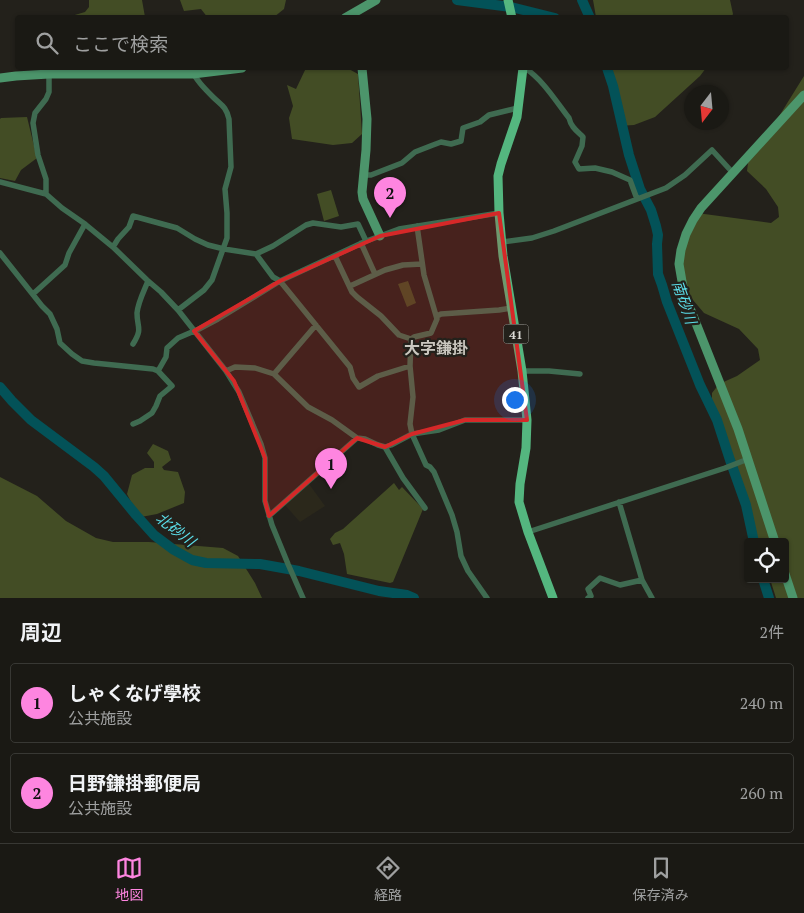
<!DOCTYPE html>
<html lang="ja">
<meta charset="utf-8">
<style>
:root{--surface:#1a1914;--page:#272622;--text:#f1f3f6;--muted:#9fa0a0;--line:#383834;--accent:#fe85e0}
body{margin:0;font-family:"PT Serif","Noto Sans JP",serif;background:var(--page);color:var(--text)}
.controls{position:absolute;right:15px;bottom:15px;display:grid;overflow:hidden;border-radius:5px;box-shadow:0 1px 4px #0004}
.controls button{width:45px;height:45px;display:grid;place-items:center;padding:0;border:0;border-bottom:1px solid var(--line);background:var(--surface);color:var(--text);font:25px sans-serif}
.compass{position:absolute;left:684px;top:85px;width:45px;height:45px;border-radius:50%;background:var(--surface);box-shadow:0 1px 4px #0004;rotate:196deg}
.you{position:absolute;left:514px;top:399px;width:18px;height:18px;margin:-12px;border:4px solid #fff;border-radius:50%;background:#1a73e8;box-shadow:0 0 0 8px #1a73e833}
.badge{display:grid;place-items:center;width:32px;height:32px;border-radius:50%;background:var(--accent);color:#111;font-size:16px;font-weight:700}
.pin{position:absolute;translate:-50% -41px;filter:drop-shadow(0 1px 2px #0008)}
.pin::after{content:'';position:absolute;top:26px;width:18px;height:15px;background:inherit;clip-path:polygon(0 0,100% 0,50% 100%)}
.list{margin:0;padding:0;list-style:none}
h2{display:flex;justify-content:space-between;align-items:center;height:65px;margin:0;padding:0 20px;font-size:21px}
h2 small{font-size:16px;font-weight:400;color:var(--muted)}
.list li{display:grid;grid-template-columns:32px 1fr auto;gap:15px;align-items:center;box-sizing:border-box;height:80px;margin:0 10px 10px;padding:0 10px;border:1px solid var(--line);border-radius:5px}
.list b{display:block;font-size:19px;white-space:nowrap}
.list p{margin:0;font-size:16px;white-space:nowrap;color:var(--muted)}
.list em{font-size:16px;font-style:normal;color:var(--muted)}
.icon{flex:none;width:28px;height:28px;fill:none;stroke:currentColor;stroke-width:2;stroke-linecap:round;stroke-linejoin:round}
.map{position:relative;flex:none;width:804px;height:598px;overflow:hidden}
.search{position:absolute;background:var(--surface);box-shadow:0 1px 4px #0004;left:15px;right:15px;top:15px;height:55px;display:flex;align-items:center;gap:12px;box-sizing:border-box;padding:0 18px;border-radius:5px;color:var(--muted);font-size:19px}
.sheet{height:245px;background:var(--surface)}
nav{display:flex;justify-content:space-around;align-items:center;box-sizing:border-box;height:70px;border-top:1px solid var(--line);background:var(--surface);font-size:14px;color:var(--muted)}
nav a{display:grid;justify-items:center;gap:2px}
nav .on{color:var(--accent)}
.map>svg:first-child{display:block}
</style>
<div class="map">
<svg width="804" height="598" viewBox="0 0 804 598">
<rect width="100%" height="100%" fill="#23211b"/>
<path fill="#2b281b" d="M309,484L325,506L300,522L285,505Z"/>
<path fill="#434d25" d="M89,0H142L145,17H68L85,12L89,7Z
M180,0H286L284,9L274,17L208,18L201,9L184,11Z
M593,0H730L733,14L731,18L596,17Z
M54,68H187L188,70L100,71Z
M306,68H347L358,74L362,134L352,143L333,145L292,139L289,118L293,106L287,85L296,89Z
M606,68H706L700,76L655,117L634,125L618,126Z
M804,76V598H776L770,579H785V542H758L712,401V393L719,384L737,376L760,360L758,349L739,329L704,313L687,293L680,273L684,235L697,213L771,223L779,217L778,207L766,189L747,171L749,155L768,134Z
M27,117L37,158L21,170L15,181L0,178V119L1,118Z
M331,190L339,216L324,221L317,194Z
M408,281L416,303L407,307L398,284Z
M153,444L168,451L171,460L162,467L164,470L178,472L185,492L184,503L157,514L141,517L135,510L127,494L132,475L145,468H154V462L147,453Z
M0,477L37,496L66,521L96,538L113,542H149L223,548L238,556L255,583L262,598H0Z
M394,483L399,490L402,487L423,509L393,582L390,583L347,574L344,554L340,543L333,545L330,539L335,533L343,529Z"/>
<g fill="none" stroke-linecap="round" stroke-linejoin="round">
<path stroke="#035258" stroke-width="10" d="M457,0L511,7L555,18
M582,0L590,18
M607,68L613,86L629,155L640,189L651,210L656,226L658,235L657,244L658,274L662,285L667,302L700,385L717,420L730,460L746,505L754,542
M0,387L12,401L31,420L94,467L104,476L136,515L154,535L174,550L192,560L206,563L260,564L299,571L379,591L407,595L414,598
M763,579L769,598"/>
<path stroke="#3f6b51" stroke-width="5.5" d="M525,68C543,80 555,100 569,118C571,127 577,131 583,137L582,146L575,162L579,169L595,168L612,172L630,180L637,199
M363,175H371L402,163L415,152L433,145L441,142L451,144L461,141L463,128L480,122L489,115L518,108
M0,182L46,194L62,208L85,224L113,247L147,280L161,292L178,310L226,371L239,392L261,444L265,458V501L272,525L288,564L303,598
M46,194V179L38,155L33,123L35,113L46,99L49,92V74L47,68
M502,242L532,238L554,231L666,188L685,175L712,150L733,173
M361,243L375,274
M113,247L118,239L129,227L133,216L177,228L195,239L208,245L224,249L256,254L273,277L280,281L350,367L353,378L359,387L378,376L410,366
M0,253L42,306L50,314L57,329L60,343L72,354L82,361L94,363L153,369L158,371L172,386L160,396L156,406L152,413L140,421L133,424
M256,254L273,246L306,225L313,223L341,227L358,224L366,241
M335,256L352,292L357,297L381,316L399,335L411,339
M350,286L385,270L403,265L422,264
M33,294L65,265L69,253L85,224
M178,310L204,290L212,280L227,238V213L225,189L231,167L229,119C226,106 221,105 213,97C204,88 195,79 191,68
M437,316L441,314L499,310L511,308
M411,339L410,366L413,397L410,424L412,434L426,465L430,467L434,472L452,515L457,532L461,556L468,571L487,598
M411,339L414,337L431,333L437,319L424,275L417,226
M133,344C143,328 137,328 137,313C138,302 144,291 148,281
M158,371L166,357L167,348L178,338L199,329L218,319L280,281L364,242L399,229L499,213
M226,371L235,367L255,368L274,374L308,407L332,420L357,438L365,439L378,445L385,447L391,445L412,434L439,430L465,420H527
M522,371H549L580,374
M274,374L316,325
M385,447L403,478L425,508
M619,502L642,580L652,598
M269,516L357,438
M528,532L725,468L748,459
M588,598L591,596L588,589L600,578L620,585L642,580"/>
<path stroke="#4c956b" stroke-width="9" d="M345,18L376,0
M362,68L367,119L366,150L362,192L363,199L380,236
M0,78L16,76L49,74H193L242,68
M775,542L738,429L684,293L679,264L681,250L686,234L693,220L701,208L804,95
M785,574L793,598"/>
<path stroke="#54b67f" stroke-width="9" d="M508,0L512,18
M523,68L517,117L501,164L498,176L499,213L503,256L522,371L527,420L526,448L520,484L519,502L528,532L553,598"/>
</g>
<path fill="#d62828" fill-opacity="0.2" stroke="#d62828" stroke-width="4" stroke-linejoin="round" d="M499,213L527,420H465L412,434L385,447L357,438L269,516L265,501V458L234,381L194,331L280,281L380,236Z"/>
<g text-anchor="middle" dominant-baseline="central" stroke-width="4.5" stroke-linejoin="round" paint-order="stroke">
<rect fill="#23211b" stroke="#a5a49f" stroke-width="1" x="503.5" y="324.5" width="25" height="19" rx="4"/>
<g font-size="12" font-weight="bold" fill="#dddcd7">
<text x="516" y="334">41</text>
</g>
<g font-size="15" font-style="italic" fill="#5bdde9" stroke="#23211b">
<text transform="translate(685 302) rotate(71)">南砂川</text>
<text transform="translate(176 529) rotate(38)">北砂川</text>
</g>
<g font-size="16" font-weight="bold" fill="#cac7bf" stroke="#23211b">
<text x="436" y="348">大字鎌掛</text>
</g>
</g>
</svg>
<div class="controls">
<button><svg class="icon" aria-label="locate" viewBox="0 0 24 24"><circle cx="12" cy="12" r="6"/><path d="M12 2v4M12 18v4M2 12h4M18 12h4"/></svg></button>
</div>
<svg class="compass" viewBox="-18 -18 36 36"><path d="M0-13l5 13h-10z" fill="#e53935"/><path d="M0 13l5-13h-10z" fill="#9fa0a0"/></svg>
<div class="you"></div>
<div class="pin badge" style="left:331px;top:489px">1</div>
<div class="pin badge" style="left:390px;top:218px">2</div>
<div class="search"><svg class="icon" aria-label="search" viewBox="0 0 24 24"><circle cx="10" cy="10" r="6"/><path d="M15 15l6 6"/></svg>ここで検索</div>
</div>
<section class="sheet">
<h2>周辺<small>2件</small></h2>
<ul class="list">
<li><span class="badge">1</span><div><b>しゃくなげ學校</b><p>公共施設</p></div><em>240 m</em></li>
<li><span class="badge">2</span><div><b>日野鎌掛郵便局</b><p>公共施設</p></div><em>260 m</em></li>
</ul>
</section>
<nav>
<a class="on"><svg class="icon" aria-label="map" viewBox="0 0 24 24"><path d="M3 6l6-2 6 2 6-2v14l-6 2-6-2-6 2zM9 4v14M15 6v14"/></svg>地図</a>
<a><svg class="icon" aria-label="directions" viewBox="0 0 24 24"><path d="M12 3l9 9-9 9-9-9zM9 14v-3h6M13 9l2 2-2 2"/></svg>経路</a>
<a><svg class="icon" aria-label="saved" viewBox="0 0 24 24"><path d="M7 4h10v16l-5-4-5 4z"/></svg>保存済み</a>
</nav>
